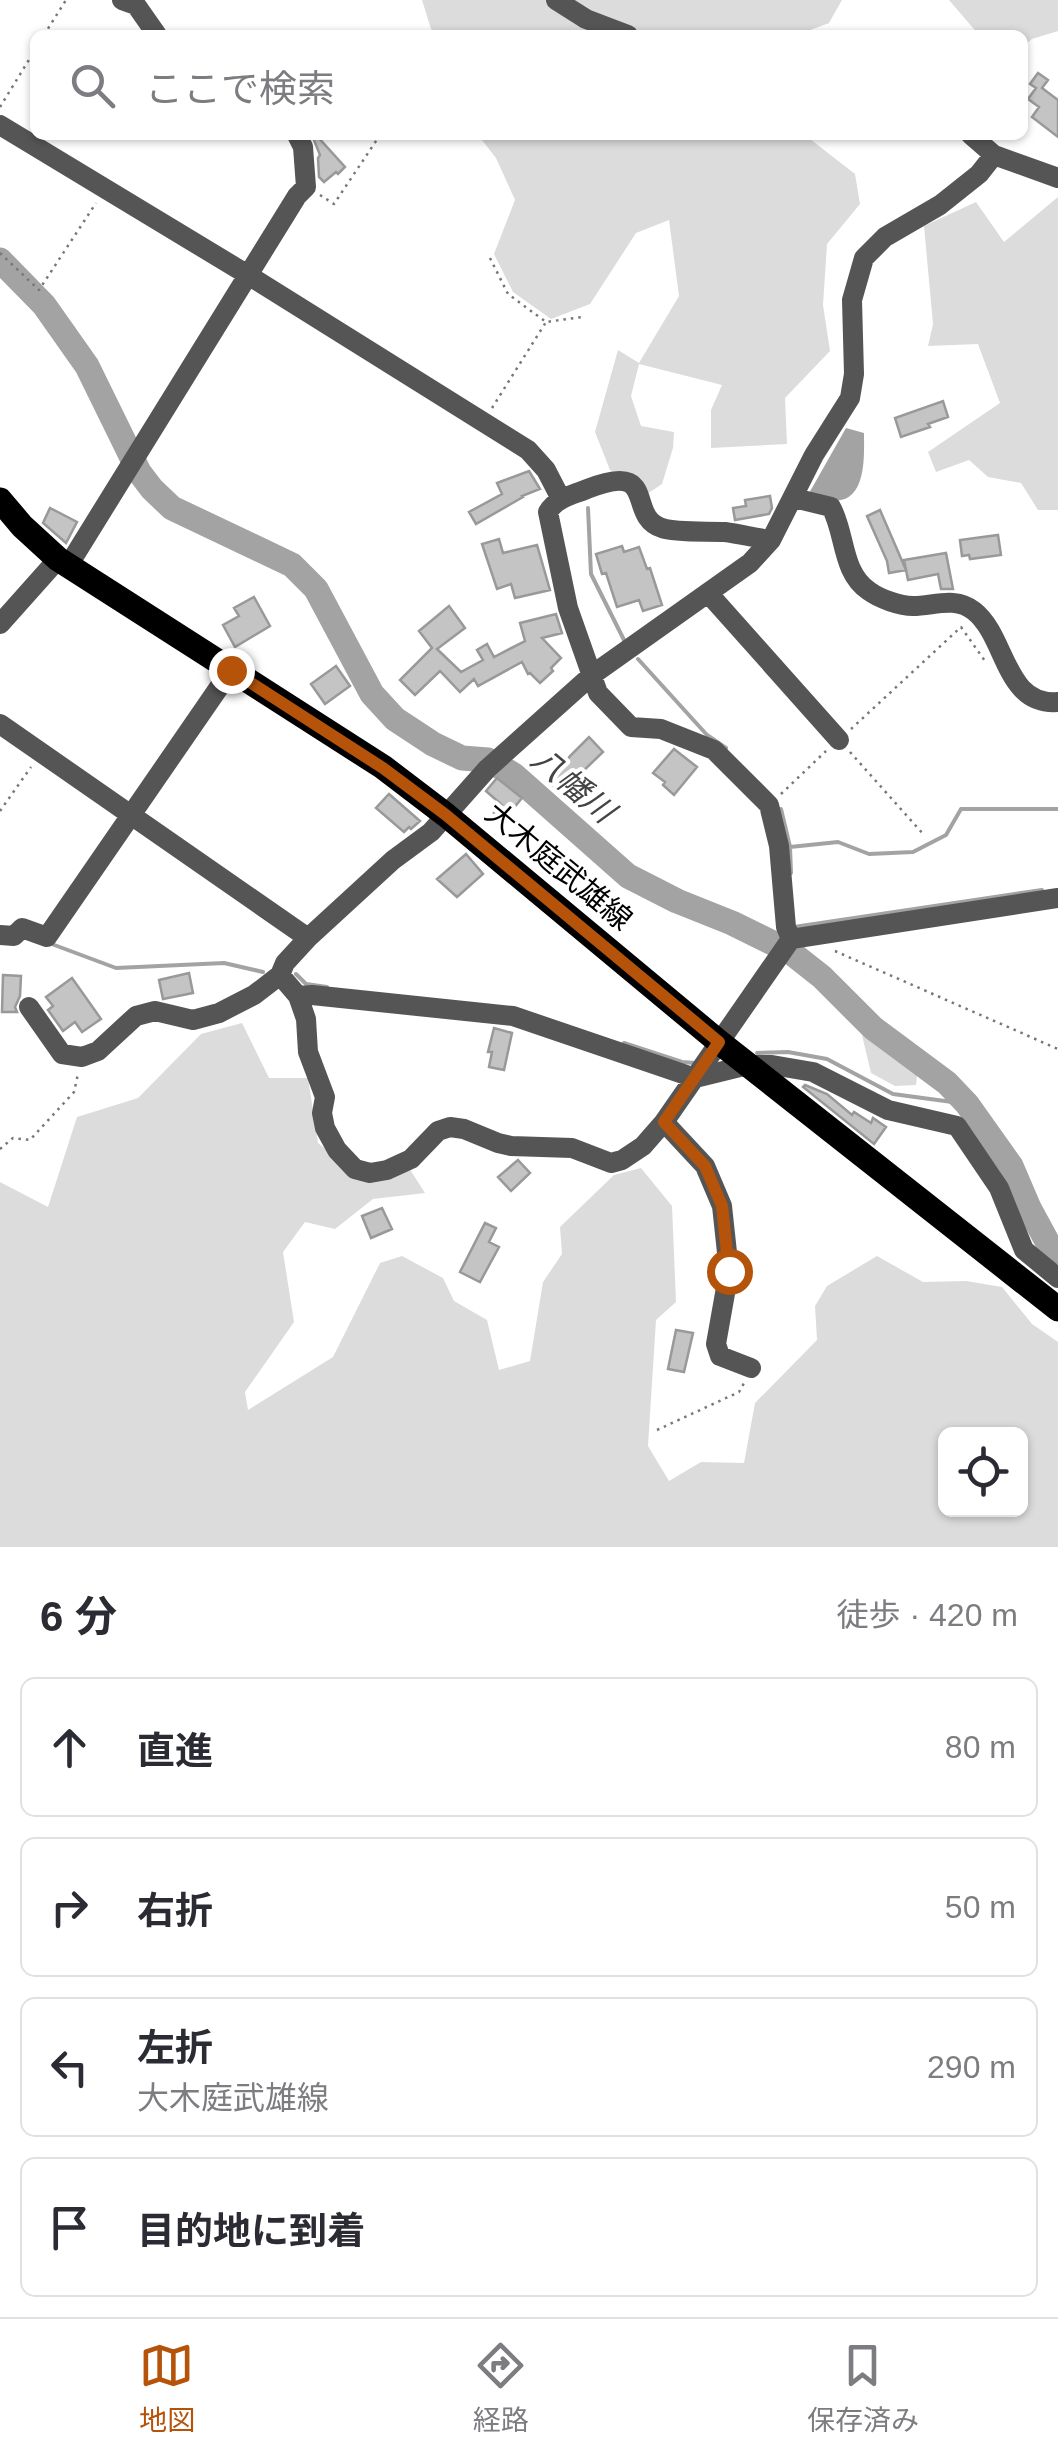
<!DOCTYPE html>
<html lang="ja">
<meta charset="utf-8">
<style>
:root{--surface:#fff;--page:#f2f2f3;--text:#2b2b33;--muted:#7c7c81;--line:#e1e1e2;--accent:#b45309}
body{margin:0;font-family:Helvetica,"Noto Sans JP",sans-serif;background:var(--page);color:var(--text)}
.controls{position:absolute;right:30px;bottom:30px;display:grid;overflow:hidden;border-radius:15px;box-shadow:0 2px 8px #0004}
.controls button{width:90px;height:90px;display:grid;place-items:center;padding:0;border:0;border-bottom:2px solid var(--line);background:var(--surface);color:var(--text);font:50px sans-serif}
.stop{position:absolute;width:30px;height:30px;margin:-22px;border:8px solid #b45309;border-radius:50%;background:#fff}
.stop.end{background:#b45309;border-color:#fff;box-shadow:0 2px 10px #0008}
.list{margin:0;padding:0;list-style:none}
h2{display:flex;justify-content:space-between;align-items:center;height:130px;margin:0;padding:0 40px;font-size:42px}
h2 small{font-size:32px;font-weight:400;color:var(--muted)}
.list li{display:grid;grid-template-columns:65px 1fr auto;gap:30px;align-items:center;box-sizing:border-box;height:140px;margin:0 20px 20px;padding:0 20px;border:2px solid var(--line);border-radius:15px}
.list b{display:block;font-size:38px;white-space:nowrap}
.list p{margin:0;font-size:32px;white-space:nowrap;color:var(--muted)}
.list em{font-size:32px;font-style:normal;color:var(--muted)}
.icon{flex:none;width:55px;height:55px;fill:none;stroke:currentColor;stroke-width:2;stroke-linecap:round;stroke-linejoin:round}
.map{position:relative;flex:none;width:1058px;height:1547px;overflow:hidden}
.search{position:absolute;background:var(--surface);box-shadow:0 2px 8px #0004;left:30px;right:30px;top:30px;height:110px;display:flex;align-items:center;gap:25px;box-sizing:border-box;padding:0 35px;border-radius:15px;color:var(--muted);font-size:38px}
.sheet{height:770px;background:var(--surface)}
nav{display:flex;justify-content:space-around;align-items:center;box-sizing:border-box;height:140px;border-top:2px solid var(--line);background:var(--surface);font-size:28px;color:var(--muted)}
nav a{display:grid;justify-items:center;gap:5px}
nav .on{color:var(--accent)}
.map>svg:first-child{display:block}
</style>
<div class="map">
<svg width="1058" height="1547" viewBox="0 0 1058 1547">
<rect width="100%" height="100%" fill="#fff"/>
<path fill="#dcdcdc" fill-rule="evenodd" d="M422,0H842L829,23L797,35H440L431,29Z
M949,0H1058V31L1032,39L1023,47V35H979Z
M478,135H811L810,139L855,174L860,204L827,244L823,305L830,351L785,398L787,444L711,448V410L722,385L639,364L631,396L641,426L674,432L673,448L662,484L647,494L636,476L610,470L595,432L618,350L639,363L679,296L669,220L636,233L590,304L551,319L513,292L494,254L515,200L496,158Z
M1058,197V510H1038L1021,483L988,477L969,460L936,472L928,452L1000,403L978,344L928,346L933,324L924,226L976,202L1004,242Z
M242,1023L269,1078H308L318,1143L361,1177L409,1168L425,1193L373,1199L335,1229L305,1222L283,1252L294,1322L245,1392L248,1410L333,1357L380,1263L402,1256L443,1278L454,1301L487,1320L499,1370L530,1361L543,1282L562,1254L560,1227L614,1175L641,1168L672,1206L676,1302L656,1320L648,1446L669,1481L701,1462L744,1463L755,1403L817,1340L815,1306L827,1286L877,1256L923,1282L966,1281L1002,1287L1032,1324L1058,1342V1547H0V1182L48,1207L77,1117L138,1098L201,1034ZM946,1434H1020V1510H946Z
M862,1035L917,1076L916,1085L895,1086L871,1073Z"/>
<path fill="#a3a3a3" d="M846,428L864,433C864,452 867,495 841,500C832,502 817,497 808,495Z"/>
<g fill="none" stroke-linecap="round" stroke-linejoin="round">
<path stroke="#a3a3a3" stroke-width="4" d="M588,508L591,574L625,642
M638,659L707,735L726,748
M781,809L790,847L791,873
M790,847L838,842L869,854L913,852L946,835L961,809H1058
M794,927L1042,890
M49,943L116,968L224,963L263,972
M296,974L306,984L327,987
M624,1043L682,1062L695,1063
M757,1053L788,1052L827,1059L893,1094L967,1104"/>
<path stroke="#a3a3a3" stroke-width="25" d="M0,260L44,305L87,366L139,472L152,489L172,508L292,565L316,589L372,694L395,719L433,744L462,758L488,760L514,775L628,876L677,901L732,923L789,951L822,977L873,1028L947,1083L967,1104L1011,1166L1029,1208L1048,1243L1058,1252"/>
</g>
<path fill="#c4c4c4" stroke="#999" stroke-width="2.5" d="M1038,73L1048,80L1042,88L1058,100V137L1032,117L1039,107L1028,99L1036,88L1030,84Z
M312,135H316L345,167L338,174L336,172L324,182L319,177L318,158L320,155Z
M943,401L948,417L928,424L930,427L901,437L895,418Z
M529,471L540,489L522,496L523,497L476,524L469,512L502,494L497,483Z
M770,496L772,508L769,514L735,520L733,508L746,506L745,500Z
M50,508L77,522L66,543L43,523Z
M880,510L906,570L889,573L887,561L867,516Z
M998,535L1001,555L970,559L969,555L962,556L960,540Z
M499,539L503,553L537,545L550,590L515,598L511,584L497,589L482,544Z
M622,546L624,552L639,547L647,569L650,568L662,605L643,611L639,600L617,607L606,573L602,574L596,554Z
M946,553L953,589H941L938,574L908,580L904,560Z
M254,597L270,626L235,647L223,625L239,616L234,608Z
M449,606L465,628L437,649L461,672L483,660L477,650L487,644L494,657L525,641L520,623L556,614L562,633L542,638L561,658L551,668L553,671L540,683L530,673L528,674L522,662L478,686L474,679L460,692L440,671L415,695L400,680L432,648L419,631Z
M336,666L350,686L325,704L311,684Z
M589,737L603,752L580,774L566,794L550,784L570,756Z
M674,749L697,767L674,795L663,785L665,782L653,773Z
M497,778L522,798L503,821L494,813L502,805L486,791Z
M389,794L420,821L411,829L409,827L404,832L376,808Z
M466,854L483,874L457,897L437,879Z
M189,973L193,993L163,999L159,980Z
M3,975L21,976L20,996L15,1007L17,1012H2Z
M72,978L101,1019L82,1032L75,1022L63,1031L48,1010L53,1006L46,997Z
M494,1028L512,1033L504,1070L489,1067L492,1052H488Z
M805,1085L827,1094L852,1115L854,1112L871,1123L873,1118L886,1127L874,1144L803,1087Z
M518,1160L530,1173L511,1191L498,1177Z
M382,1208L392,1229L371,1238L362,1216Z
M485,1223L496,1228L489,1242L499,1247L480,1282L460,1272Z
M676,1330L693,1333L684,1372L668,1369Z"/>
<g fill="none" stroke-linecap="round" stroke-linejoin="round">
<path stroke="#777" stroke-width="2.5" stroke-dasharray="2.5 5" stroke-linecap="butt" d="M44,35L66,0
M0,107L35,50
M320,195L334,204L380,135
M0,253L39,290L96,203
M490,258L508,294L546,322L582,317
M492,408L546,322
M851,729L961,627L985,661
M850,752L924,835
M781,794L826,751
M0,811L31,767
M835,951L1058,1049
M0,1149L13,1138L30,1140L74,1092L78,1074
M657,1430L739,1392L744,1383"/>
<path stroke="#555" stroke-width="20" d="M122,0L136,5L157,35
M556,0L586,19L628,35
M0,125L248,275L528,450L546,470L561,499
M971,135L994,155L1058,178
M794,498L831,507C846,534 841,572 869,591C880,599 900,606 913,606C934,606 955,596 974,611C1007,637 1004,706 1058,702
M771,540C756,538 740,534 725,532C708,531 676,533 662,528C625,516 660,460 587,489C573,495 556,498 548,512L568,608L598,693L631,727L661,729L714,750L769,805L779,846L786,927L791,939
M68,566L297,196L306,187L303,147L297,135
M708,593L839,740
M0,624L58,559
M0,724L308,938
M0,935L14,936L22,928L47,937L231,670
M280,975L298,996L306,1019L308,1052L325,1097L322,1113L325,1128L337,1150L355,1169L370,1173L387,1170L411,1159L438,1131L450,1127L464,1129L498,1143L511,1146L572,1148L611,1163L622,1160L643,1146L664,1122L791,939L1058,898
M298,996L312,995L513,1016L695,1078L748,1065H772L813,1072L888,1110L957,1126L999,1188L1024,1250L1058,1278
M29,1007L62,1054L82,1057L98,1051L136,1016L155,1011L193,1020L219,1013L254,995L280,975L285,963L308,938L393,860L431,832L487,769L592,675L750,563L771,540L814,455L850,398L854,374L852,300L864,258L885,237L940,205L979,174L994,155
M664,1122L705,1166L722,1206L729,1271L716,1344L720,1356L751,1368"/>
<path stroke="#000" stroke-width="25" d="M0,500L22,526L58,559L383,767L446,815L719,1042L1058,1309"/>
</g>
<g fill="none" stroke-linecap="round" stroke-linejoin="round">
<path stroke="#b45309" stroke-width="12" d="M231,670L383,768L446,815L719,1042L664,1122L705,1166L722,1206L729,1271"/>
</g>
<g text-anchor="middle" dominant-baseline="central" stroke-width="8" stroke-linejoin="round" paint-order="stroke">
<g font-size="30" fill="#000" stroke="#fff">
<text transform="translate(559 866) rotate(40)">大木庭武雄線</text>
</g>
<g font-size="32" font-style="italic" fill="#444" stroke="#fff">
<text transform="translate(573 785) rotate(40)">八幡川</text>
</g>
</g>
</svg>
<div class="controls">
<button><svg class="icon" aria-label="locate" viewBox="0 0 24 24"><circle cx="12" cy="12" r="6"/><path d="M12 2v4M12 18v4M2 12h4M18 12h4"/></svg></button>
</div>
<div class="stop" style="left:729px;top:1271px"></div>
<div class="stop end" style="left:231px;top:670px"></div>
<div class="search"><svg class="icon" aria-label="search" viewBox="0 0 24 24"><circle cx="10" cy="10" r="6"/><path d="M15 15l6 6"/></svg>ここで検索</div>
</div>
<section class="sheet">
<h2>6 分<small>徒歩 · 420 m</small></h2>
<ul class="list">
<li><svg class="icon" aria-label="ahead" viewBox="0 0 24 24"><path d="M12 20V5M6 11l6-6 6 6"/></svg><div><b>直進</b></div><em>80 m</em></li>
<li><svg class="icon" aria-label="right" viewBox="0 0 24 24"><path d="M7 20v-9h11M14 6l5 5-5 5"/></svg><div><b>右折</b></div><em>50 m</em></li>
<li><svg class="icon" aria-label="left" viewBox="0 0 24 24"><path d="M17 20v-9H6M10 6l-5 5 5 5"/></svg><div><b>左折</b><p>大木庭武雄線</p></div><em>290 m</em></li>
<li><svg class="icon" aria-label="arrive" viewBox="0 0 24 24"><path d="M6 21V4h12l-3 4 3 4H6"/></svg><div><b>目的地に到着</b></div></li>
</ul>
</section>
<nav>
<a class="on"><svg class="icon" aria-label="map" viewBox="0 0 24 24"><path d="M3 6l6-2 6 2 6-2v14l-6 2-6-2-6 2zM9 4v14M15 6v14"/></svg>地図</a>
<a><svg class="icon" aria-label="directions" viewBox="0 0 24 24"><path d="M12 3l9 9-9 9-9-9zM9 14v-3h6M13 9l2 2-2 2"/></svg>経路</a>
<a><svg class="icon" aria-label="saved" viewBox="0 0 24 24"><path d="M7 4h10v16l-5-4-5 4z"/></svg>保存済み</a>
</nav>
